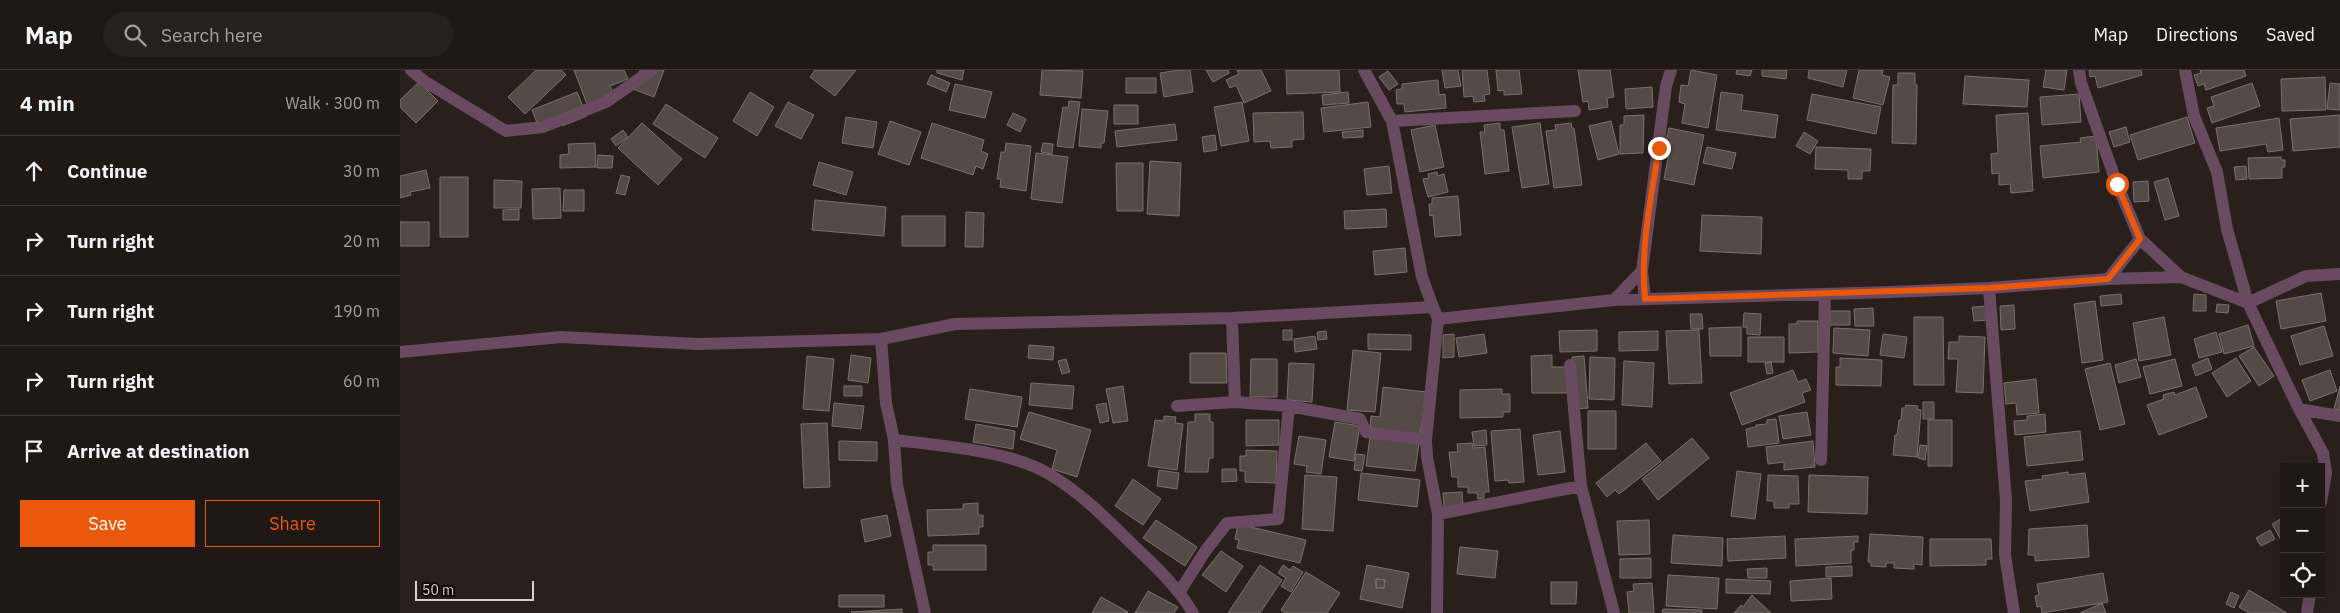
<!DOCTYPE html>
<meta charset="utf-8">
<style>
:root{--surface:#1f1815;--page:#27211e;--text:#f1f3f6;--muted:#a1a0a0;--line:#3c3734;--accent:#ea580c}
body{margin:0;font-family:"IBM Plex Sans",sans-serif;background:var(--page);color:var(--text)}
.controls{position:absolute;right:15px;bottom:15px;display:grid;overflow:hidden;border-radius:0px;box-shadow:0 5px 20px #0002}
.controls button{width:45px;height:45px;display:grid;place-items:center;padding:0;border:0;border-bottom:1px solid var(--line);background:var(--surface);color:var(--text);font:25px sans-serif}
.scale{position:absolute;left:15px;bottom:12px;width:119px;box-sizing:border-box;padding-left:5px;border:2px solid #d6cfcd;border-top:0;font-size:14px;line-height:18px;white-space:nowrap;color:#d6cfcd;-webkit-text-stroke:4px #0f0b09;paint-order:stroke}
.stop{position:absolute;width:15px;height:15px;margin:-11px;border:4px solid #ea580c;border-radius:50%;background:#fff}
.stop.end{background:#ea580c;border-color:#fff;box-shadow:0 1px 5px #0008}
.list{margin:0;padding:0;list-style:none}
h2{display:flex;justify-content:space-between;align-items:center;height:65px;margin:0;padding:0 20px;font-size:21px}
h2 small{font-size:16px;font-weight:400;color:var(--muted)}
.list li{display:grid;grid-template-columns:32px 1fr auto;gap:15px;align-items:center;box-sizing:border-box;height:70px;padding:0 20px;border-top:1px solid var(--line)}
.list b{display:block;font-size:19px;white-space:nowrap}
.list em{font-size:16px;font-style:normal;color:var(--muted)}
.actions{display:flex;gap:10px;padding:15px 20px}
.actions a{flex:1;padding:11px 0;border:1px solid var(--accent);border-radius:0px;text-align:center;font-size:18px;color:var(--accent)}
.actions .main{background:var(--accent);color:#fff}
.icon{flex:none;width:28px;height:28px;fill:none;stroke:currentColor;stroke-width:2;stroke-linecap:round;stroke-linejoin:round}
.map{position:relative;flex:none;width:1940px;height:543px;overflow:hidden}
header{display:flex;align-items:center;gap:30px;box-sizing:border-box;height:70px;padding:0 25px;background:var(--surface);border-bottom:1px solid var(--line)}
header strong{font-size:24px}
nav{display:flex;gap:28px;margin-inline-start:auto;font-size:18px}
.search{width:350px;height:45px;background:var(--page);display:flex;align-items:center;gap:12px;box-sizing:border-box;padding:0 18px;border-radius:28px;color:var(--muted);font-size:19px}
main{display:flex}
aside{flex:1;background:var(--surface)}
.map>svg:first-child{display:block}
</style>
<header>
<strong>Map</strong>
<div class="search"><svg class="icon" aria-label="search" viewBox="0 0 24 24"><circle cx="10" cy="10" r="6"/><path d="M15 15l6 6"/></svg>Search here</div>
<nav><a>Map</a><a>Directions</a><a>Saved</a></nav>
</header>
<main>
<aside>
<h2>4 min<small>Walk · 300 m</small></h2>
<ul class="list">
<li><svg class="icon" aria-label="ahead" viewBox="0 0 24 24"><path d="M12 20V5M6 11l6-6 6 6"/></svg><div><b>Continue</b></div><em>30 m</em></li>
<li><svg class="icon" aria-label="right" viewBox="0 0 24 24"><path d="M7 20v-9h11M14 6l5 5-5 5"/></svg><div><b>Turn right</b></div><em>20 m</em></li>
<li><svg class="icon" aria-label="right" viewBox="0 0 24 24"><path d="M7 20v-9h11M14 6l5 5-5 5"/></svg><div><b>Turn right</b></div><em>190 m</em></li>
<li><svg class="icon" aria-label="right" viewBox="0 0 24 24"><path d="M7 20v-9h11M14 6l5 5-5 5"/></svg><div><b>Turn right</b></div><em>60 m</em></li>
<li><svg class="icon" aria-label="arrive" viewBox="0 0 24 24"><path d="M6 21V4h12l-3 4 3 4H6"/></svg><div><b>Arrive at destination</b></div></li>
</ul>
<div class="actions"><a class="main">Save</a><a>Share</a></div>
</aside>
<div class="map">
<svg width="1940" height="543" viewBox="0 0 1940 543">
<rect width="100%" height="100%" fill="#29201c"/>
<path fill="#554b46" stroke="#7b706b" fill-rule="evenodd" d="M136,0H161L166,5L125,44L108,27Z
M174,0H224L228,9L210,16L217,31L190,42Z
M240,0H264L254,27L233,19Z
M415,0H456L435,26L410,7Z
M537,0H564L562,10L537,3Z
M642,0L683,1L681,28L640,25Z
M779,0H790L793,22L764,27L760,3Z
M806,0H828L829,3L813,12Z
M837,0H861L871,21L844,33L836,15L830,18L826,10L839,4Z
M886,0H939L940,22L887,24Z
M1042,0H1058L1061,16L1045,18Z
M1062,0H1087L1090,24L1084,25L1085,31L1074,32L1073,26L1064,27Z
M1096,0H1119L1122,24L1104,25V20L1098,21Z
M1178,0H1210L1214,27L1207,28L1208,37L1189,40L1188,31L1183,32Z
M1291,0L1317,5L1308,58L1282,53L1285,34L1279,32L1281,15L1288,16Z
M1337,0H1352L1350,6L1336,4Z
M1362,0H1387L1386,9L1362,6Z
M1409,0H1447L1443,17L1408,8Z
M1459,0H1483L1482,5L1490,7L1483,35L1453,28Z
M1646,0H1667L1664,20L1643,17Z
M1689,0H1741L1742,5L1698,18L1695,6L1690,7Z
M1800,0H1844L1846,6L1806,20L1804,14L1798,16L1794,5L1801,3Z
M988,1L998,14L989,20L979,7Z
M1498,3H1515V15H1517L1516,74L1492,73L1493,15H1498Z
M531,5L550,13L546,22L527,14Z
M1565,6L1629,10L1627,37L1563,34Z
M1925,7L1926,40L1882,41L1881,9Z
M726,8H756V23H726Z
M1038,10L1039,25L1045,24L1046,38L1005,42L1004,34H997L996,20L1002,19V14Z
M19,12L38,31L16,53L0,37V30Z
M1852,13L1860,36L1812,53L1807,38L1814,36L1811,27Z
M1930,13L1940,14V40L1927,39Z
M555,14L592,22L585,48L549,40Z
M1252,17L1253,37L1226,39L1225,19Z
M177,22L187,46L162,56L160,50L139,58L132,40Z
M350,22L374,37L357,66L333,51Z
M948,22L949,33L923,35L922,25Z
M1321,22L1343,25L1341,40L1378,45L1375,68L1316,60Z
M1412,24L1481,37L1476,64L1407,50Z
M1679,24L1681,52L1642,55L1640,27Z
M669,31L680,32L673,78L657,76L663,37L668,38Z
M388,32L414,45L401,69L375,56Z
M842,32L849,71L821,76L814,37Z
M968,32L971,57L924,62L921,38Z
M266,34L318,68L305,88L253,54Z
M714,35H738V54H714Z
M682,39L708,41L704,73H701V78L679,76Z
M903,42L904,69L892,70V77L871,78L870,71L854,72L853,43Z
M613,43L626,49L620,62L607,55Z
M1628,43L1633,121L1611,123L1610,114L1599,115V103L1592,104L1591,84L1598,83L1596,45Z
M1244,45L1243,83L1220,84V55H1224V46Z
M1940,45V77L1893,81L1890,49Z
M446,47L477,52L473,78L442,73Z
M1787,47L1795,73L1738,90L1730,65Z
M1879,48L1883,80L1868,82L1866,74L1820,81L1816,58Z
M490,51L521,62L509,95L478,84Z
M1211,51L1219,84L1198,90L1189,56Z
M242,53L282,89L258,115L218,78Z
M532,53L584,70L581,81L588,84L583,99L576,96L573,105L521,88Z
M1100,53V60H1104L1109,101L1085,104L1080,62H1085L1084,55Z
M1140,53L1149,114L1122,118L1112,57Z
M1171,53L1172,58H1174L1182,115L1154,118L1146,61L1156,60L1155,55Z
M775,54L777,70L717,77L715,61Z
M1035,55L1044,97L1020,102L1011,60Z
M1726,57L1730,72L1714,77L1709,62Z
M1269,58L1304,65L1294,115L1264,109L1271,72L1266,71Z
M223,60L228,67L216,76L211,69Z
M963,60V67L943,68L942,62Z
M1404,62L1418,71L1410,84L1396,76Z
M815,65L817,80L804,82L802,67Z
M1696,66L1699,102L1643,108L1640,76L1681,72L1680,68Z
M195,73L196,97L160,98V85L169,84L168,74Z
M606,73L631,76L626,121L600,117L601,109H597L601,82H605Z
M643,73L653,74L652,84L641,82Z
M1307,77L1336,83L1332,99L1303,93Z
M1416,77L1471,79L1470,101H1462V109H1448V100L1415,99Z
M636,83L668,87L662,133L631,129Z
M198,85L213,86L212,98H197Z
M1881,87V90H1885V97H1882V108L1849,109L1848,88Z
M750,91L781,93L779,146L747,144Z
M419,92L453,102L446,125L413,115Z
M716,93H743V141H717Z
M989,96L992,123L967,125L964,99Z
M1846,96L1847,109L1836,110L1834,97Z
M26,100L30,118L10,122L11,125L0,128V106Z
M1037,102L1038,106L1044,104L1048,122L1028,127L1023,109L1029,108L1028,104Z
M221,105L230,107L225,125L216,123Z
M40,107H68V167H40Z
M1768,108L1779,146L1765,150L1754,112Z
M94,110L122,111L121,138H94Z
M1748,111L1749,131L1734,132L1733,112Z
M160,118L161,148L133,149L132,119Z
M164,120H184V141H163Z
M1058,126L1061,165L1035,167L1033,145L1030,146L1029,134H1032V128Z
M415,130L486,137L484,166L412,160Z
M119,139V150H103V140Z
M986,139L987,157L945,159L944,141Z
M566,142L584,143L583,177H565Z
M1302,145L1362,147L1361,184L1300,181Z
M502,146H545V176H502Z
M0,152H29V176H0Z
M1005,178L1007,202L975,205L973,181Z
M1921,223L1926,251L1881,259L1876,231Z
M1721,224L1722,234L1701,236L1700,226Z
M1794,224L1806,225V241H1793Z
M1695,231L1703,290L1682,293L1674,234Z
M1817,234L1829,235L1828,243L1816,242Z
M1614,235L1615,259L1601,260L1600,236Z
M1588,236L1589,250L1574,251L1572,237Z
M1473,238L1474,256H1455L1454,239Z
M1430,241H1450V255H1430Z
M1344,243L1361,244L1360,265L1347,264V257H1343Z
M1290,244H1302L1303,259H1291Z
M1514,247H1543L1544,315H1514Z
M1764,247L1771,285L1739,291L1733,253Z
M1397,251H1418V282L1389,283V254H1397Z
M1848,255L1854,276L1824,284L1819,264Z
M1924,256L1933,286L1900,295L1891,266Z
M1341,257V286H1310L1309,258Z
M1434,258L1470,260L1468,286L1433,283Z
M883,260H892V270H883Z
M1197,260V281L1160,282L1159,261Z
M1299,260L1302,313L1269,314L1266,261Z
M926,261L927,269L918,270L917,262Z
M1258,261V280L1219,281V262Z
M1816,262L1822,282L1799,288L1794,269Z
M968,264L1011,265V280L968,279Z
M1054,264V287L1043,288V265Z
M1084,264L1087,283L1059,287L1056,268Z
M1483,264L1507,267L1504,288L1480,285Z
M915,266L917,279L895,282L894,269Z
M1559,266L1585,267L1583,323L1556,322L1558,289H1548L1549,272H1559Z
M1348,267H1384V292H1348Z
M629,275L654,277L653,290L628,288Z
M1854,277L1874,306L1859,316L1839,286Z
M953,280L981,283L975,342L947,340Z
M790,283H826L827,313H790Z
M451,285L471,288L468,313L448,310Z
M1152,285V297H1167V323H1132L1131,286Z
M407,286L434,289L429,341L403,339Z
M1184,286L1188,338L1177,339L1172,287Z
M1190,287L1215,288L1214,330L1189,329Z
M1440,288L1482,290L1481,316L1436,315V297H1440Z
M1808,288L1812,299L1796,306L1792,295Z
M1836,288L1851,311L1827,327L1812,303Z
M666,289L670,302L662,304L658,291Z
M851,289H877V327H850Z
M1736,289L1741,307L1719,313L1715,295Z
M1775,289L1782,316L1750,324L1743,297Z
M1224,291L1254,293L1252,337L1222,335Z
M1371,292L1373,303L1367,304L1365,293Z
M889,293L914,294L912,332L887,330Z
M1710,293L1725,354L1700,360L1685,299Z
M1393,300L1398,312L1406,309L1411,320L1402,323L1405,332L1342,355L1330,323Z
M1930,300L1937,321L1910,331L1902,310Z
M1636,309L1639,343L1617,345L1616,333L1606,334L1604,313Z
M631,313L674,316L672,339L629,335Z
M444,316H462V326H444Z
M723,316L728,351L713,353L706,319Z
M1940,316V340L1934,339Z
M983,317L1026,322L1020,366L970,360L971,346L980,347Z
M1796,317L1807,347L1759,365L1747,335L1764,329L1763,325L1774,322L1775,325Z
M570,319L622,327L617,357L565,349Z
M1102,319V324H1110V342H1103V347L1060,348V320Z
M1523,332H1534V349H1523Z
M434,333L464,336L461,359L432,356Z
M706,333L709,351L700,353L696,335Z
M1506,335L1518,336L1517,339L1521,340L1517,387L1493,385L1495,365H1497L1499,350H1501L1502,338H1505Z
M1188,341H1216V379H1188Z
M629,342L691,360L677,407L652,399L657,380L620,369Z
M1407,342L1411,365L1383,369L1379,346Z
M795,344H810V352H813V388H809L808,402H785L788,352H795Z
M1645,344L1646,362L1615,365L1614,351L1627,350V346Z
M764,346L776,347L775,353L783,354L777,400L748,396L755,350L764,351Z
M1376,349L1379,373L1348,377L1346,359L1356,357V355L1367,354V350Z
M846,350H879V375L846,376Z
M1528,350H1552V396H1528Z
M935,352L960,356L954,391L929,387Z
M427,353L430,417L404,418L401,354Z
M576,354L615,361L613,379L573,372Z
M1120,359L1124,412L1109,413L1108,410L1095,411L1091,361Z
M1086,360L1087,375L1074,376L1072,362Z
M1160,361L1165,402L1138,405L1133,365Z
M1680,361L1683,390L1627,396L1624,367Z
M899,366L926,370L921,404L906,402L907,396L894,394Z
M970,367L1019,373L1015,401L966,396Z
M1292,368L1309,388L1258,430L1242,409Z
M439,371L477,372V391L439,390Z
M1413,371L1415,397L1384,400V392L1368,394L1366,377Z
M1072,373L1073,378L1085,377L1089,422H1084V428L1078,429L1077,423H1068V417H1058V407H1052L1049,382H1058L1057,374Z
M1246,373L1261,391L1219,424L1215,420L1207,427L1196,413Z
M1520,375L1527,376L1525,390L1518,388Z
M846,380L877,381L876,413L845,412V401H840V386H846Z
M956,384L965,385L962,401L954,400Z
M822,399H836L837,411L822,412Z
M759,400L779,403L777,419L757,416Z
M1337,401L1361,404L1355,449L1331,446Z
M1668,402V405L1685,403L1689,432L1630,441L1625,411L1643,409L1642,406Z
M961,403L1020,410L1017,437L958,430Z
M905,405L937,407L933,461L902,459Z
M1368,405L1398,406L1399,434H1389V438H1374V431H1367Z
M1409,405L1468,407L1467,444L1408,442Z
M733,409L761,429L743,455L715,436Z
M1062,422L1063,436L1044,437L1043,423Z
M578,433V445H583V457H579V464L528,466L527,440L563,439V434Z
M487,445L491,466L465,472L461,450Z
M1884,447V469L1881,470L1872,454Z
M756,450L797,477L785,496L743,468Z
M1249,450L1250,484L1219,485L1217,451Z
M838,454L906,470L900,493L837,478L839,470L835,469Z
M1687,455L1689,487L1635,491V485H1628L1629,459Z
M1870,460L1875,469L1861,476L1856,468Z
M1470,464L1523,467L1522,495L1514,494V499L1494,498V493H1486V497L1471,496V492H1468Z
M1273,465L1323,468L1322,496L1271,493Z
M1385,466L1386,488L1328,491L1327,469Z
M1458,466V472H1454V480H1451V493L1396,496L1395,469Z
M1530,469H1591L1592,489H1586V495L1530,496Z
M533,475H586V500H533V495H528V482H533Z
M1060,477L1098,481L1095,508L1057,504Z
M821,481L843,496L826,522L802,505Z
M1251,488V508H1220V489Z
M860,495L882,510L860,543H828Z
M883,495L890,500L893,496L903,502L891,522L881,516L886,508L878,503Z
M967,495L1009,503L1002,538L960,529ZM976,509L985,510L984,518H976Z
M1452,496V506L1426,507V497Z
M1367,498V508H1348L1347,499Z
M906,502L940,523L927,543H885L881,540Z
M1703,503L1708,532L1642,543L1641,536L1637,537L1635,526L1639,525L1637,514Z
M1268,505L1319,508L1317,539L1266,536Z
M1431,508L1432,529L1391,531L1390,511Z
M976,509L985,510L984,518H976Z
M1326,509L1371,511L1370,524L1326,523Z
M1151,512H1177L1176,534H1151Z
M1252,513L1254,543H1229L1227,522L1234,521L1233,514Z
M1849,520L1887,543H1849L1839,537Z
M748,521L778,537L774,543H735Z
M1831,522L1839,526L1834,538L1826,534Z
M439,525H484V537H439Z
M1352,525L1371,543H1334L1341,535L1343,537Z
M701,527L728,542L727,543H692Z
M1702,533L1706,543H1680Z
M502,539V543L451,542Z
M1263,539L1302,540V543H1262Z"/>
<g fill="none" stroke-linecap="round" stroke-linejoin="round">
<path stroke="#6a4a61" stroke-width="12" d="M11,0L24,11L106,61L143,57L206,32L252,0
M964,0L992,51L1022,207L1033,237
M1679,0L1681,13L1717,114L1740,169L1781,207
M1785,0L1794,46L1817,102L1827,159L1848,233L1899,339L1923,383L1926,403L1921,432
M992,51L1175,41
M1708,209L1740,169
M1589,218L1606,430L1605,485L1614,543
M1245,229L1242,201L1266,16L1271,0
M1214,230L1242,201
M832,248L835,332
M481,269L486,333L494,370L497,415L525,543
M0,282L161,267L297,274L481,269L555,254L832,248L1033,237L1038,249L1214,230L1491,222L1589,218L1708,209L1781,207L1848,233L1906,206L1940,204
M1170,295L1181,416
M777,336L835,332L889,336L960,349L966,362L1026,370
M1899,339L1940,346
M494,370C537,375 612,381 649,404C681,423 707,449 733,475C756,497 777,516 793,543
M1421,390L1425,224
M1038,444L1181,416L1214,543
M780,521L806,480L827,453L878,449L889,336
M1037,543L1038,444L1027,387L1026,370L1038,249
M1907,543L1910,524"/>
</g>
<g fill="none" stroke-linecap="round" stroke-linejoin="round">
<path stroke="#ea580c" stroke-width="6" d="M1259,78C1251,128 1240,179 1245,229L1589,218L1708,209L1740,169L1717,114"/>
</g>
</svg>
<div class="controls">
<button>+</button>
<button>−</button>
<button><svg class="icon" aria-label="locate" viewBox="0 0 24 24"><circle cx="12" cy="12" r="6"/><path d="M12 2v4M12 18v4M2 12h4M18 12h4"/></svg></button>
</div>
<div class="scale">50 m</div>
<div class="stop" style="left:1717px;top:114px"></div>
<div class="stop end" style="left:1259px;top:78px"></div>
</div>
</main>
